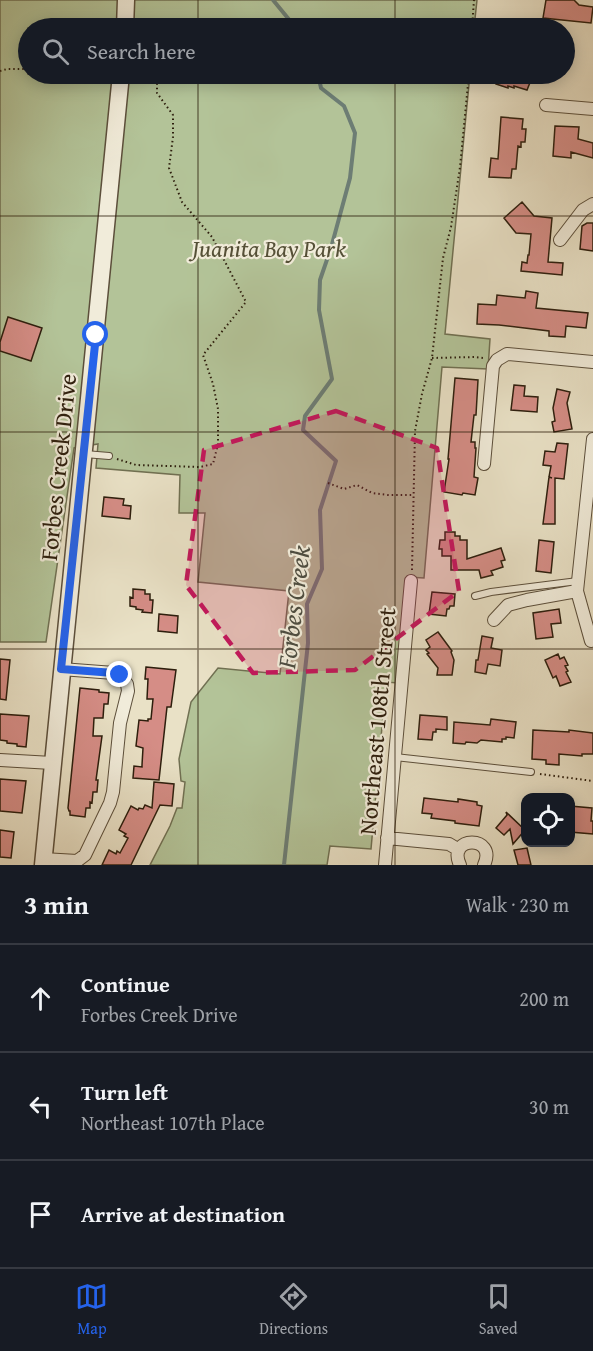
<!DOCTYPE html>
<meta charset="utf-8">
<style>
:root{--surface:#171b24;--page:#242831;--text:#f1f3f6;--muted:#9ea1a6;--line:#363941;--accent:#2563eb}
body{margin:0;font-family:"Gentium Book Plus",serif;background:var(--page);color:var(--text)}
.controls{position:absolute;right:18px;bottom:18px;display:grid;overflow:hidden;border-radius:12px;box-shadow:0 3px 15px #0003}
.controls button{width:54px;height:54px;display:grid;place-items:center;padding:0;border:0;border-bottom:2px solid var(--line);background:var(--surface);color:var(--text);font:30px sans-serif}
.stop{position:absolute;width:18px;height:18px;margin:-14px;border:4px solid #2563eb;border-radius:50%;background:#fff}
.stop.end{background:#2563eb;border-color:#fff;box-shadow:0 2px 6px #0008}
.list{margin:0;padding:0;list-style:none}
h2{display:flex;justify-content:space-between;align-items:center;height:78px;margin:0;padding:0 24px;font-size:26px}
h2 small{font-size:20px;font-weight:400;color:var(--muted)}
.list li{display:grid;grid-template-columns:39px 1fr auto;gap:18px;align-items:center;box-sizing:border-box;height:108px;padding:0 24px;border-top:2px solid var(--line)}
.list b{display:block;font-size:22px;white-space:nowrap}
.list p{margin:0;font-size:20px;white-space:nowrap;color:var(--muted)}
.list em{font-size:20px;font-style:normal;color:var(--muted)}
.icon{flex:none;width:33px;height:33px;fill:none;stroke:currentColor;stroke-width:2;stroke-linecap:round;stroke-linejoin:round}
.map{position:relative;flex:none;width:593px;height:865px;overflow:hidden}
.search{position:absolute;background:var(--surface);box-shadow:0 3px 15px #0003;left:18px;right:18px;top:18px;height:66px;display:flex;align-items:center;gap:15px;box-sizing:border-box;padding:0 21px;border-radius:33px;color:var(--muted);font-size:22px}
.sheet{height:402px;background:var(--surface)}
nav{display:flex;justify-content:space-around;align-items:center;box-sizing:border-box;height:84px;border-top:2px solid var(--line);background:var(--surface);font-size:16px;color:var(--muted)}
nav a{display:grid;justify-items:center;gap:3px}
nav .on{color:var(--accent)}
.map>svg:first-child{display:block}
</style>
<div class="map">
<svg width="593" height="865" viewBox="0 0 593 865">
<rect width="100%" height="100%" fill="#e9e1c6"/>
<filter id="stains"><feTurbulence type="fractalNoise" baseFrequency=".00333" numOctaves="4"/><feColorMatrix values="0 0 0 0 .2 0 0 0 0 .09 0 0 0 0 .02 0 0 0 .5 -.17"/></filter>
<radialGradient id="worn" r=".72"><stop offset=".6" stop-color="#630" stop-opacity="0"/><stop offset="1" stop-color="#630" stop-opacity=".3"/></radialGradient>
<path fill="#b3c398" stroke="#707052" stroke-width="1.5" d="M0,0H477L474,28H28V74H470L445,334L490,339L488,369L442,367L424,578L407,577L398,683L386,682L371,849L330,846L327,865H150L170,826L177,808H182L185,782L181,781L179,759L191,702L218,668L280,674L289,591L198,582L205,513H179L180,475L96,468L98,444L74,448L46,642H0Z"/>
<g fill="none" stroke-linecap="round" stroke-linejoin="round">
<path stroke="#6d7d74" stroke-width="4" d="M273,0L296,28
M284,865L308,643L307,604L322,569L320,510L336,461L303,430L305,416L332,379L319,310L320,280L331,248L350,178L355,133L344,106L321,88L318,74"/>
</g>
<path fill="#d58d86" stroke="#2d1e0d" stroke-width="1.5" d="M546,0H574L579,5L593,7L591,23L543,18Z
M499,74H528L533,75L527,90L514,86V88L508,86V88L496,84Z
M501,117L523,119L522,129H526L525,142H521V147L518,146L516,169H512L511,178L489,177L491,158L498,159Z
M555,126L579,127L578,139L593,143V158L571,152V158L553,156Z
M522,202L534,216L552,218L548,262L563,263L562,275L521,271L522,262L527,263L528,255H529L531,234L516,233L504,218Z
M587,223H593V251L580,249L582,226Z
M526,291L538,293L536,308L588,313L586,328L566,326L565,337L549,336V331L499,325L477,324L478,304L496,305L497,295L525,298Z
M8,317L42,328L31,361L0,351V342Z
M455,378L478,380L476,415H474L471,442H475V448H476L474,477L478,478L475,495L463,493L462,495L444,492L449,459H448Z
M514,385L525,386L524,396L538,397L537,412L511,410Z
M557,389L570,392L567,403L572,429L554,432L552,422L555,421L553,408Z
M557,443L568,444L564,479L555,478V524H543L549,477L552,478L549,477L551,466L543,465L545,451L555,452Z
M104,497L124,499L123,505L131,506L130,519L102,516Z
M445,532H455V536H460V540H467V559L501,548L505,560L501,561L503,567L491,571L493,575L481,578L479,570H451V556H442V549H439L440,540H445Z
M539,540L554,542L551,573L536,571Z
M133,589L145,590V594H150V600H153L152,613L142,612L143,610L136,609V607L130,606V597L133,598Z
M432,592L455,594L454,606H450L449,609H447L446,616L429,614Z
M559,609L561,623L551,624L553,637L536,639L533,613Z
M159,614L178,616L177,633L158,631Z
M438,632L452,651L451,652L454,660L452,675H437L438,668L427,654L429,653L426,650L430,647L426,640Z
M482,636L493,638L491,648L502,650L500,666L488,664L486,674L475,672L476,660H478Z
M558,654L560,659L564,657L568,665L565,666L568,671L566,672L571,682L560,686L556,676L553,678L545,660Z
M0,659L10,660L6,700L0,699Z
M146,667L176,670L171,707H167L159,780L133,778L134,766L142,767V765L143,748L136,746L139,720L148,721V719H151L153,699H147L148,679H145Z
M80,688L99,690V692L109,693L108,704H104L103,718H94L93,736H102L96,780H98L97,792H93L92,803L90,802V808H86L85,817L70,815V811H69L68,808Z
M0,714L29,716L26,747L17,746V744L7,743V741L0,740Z
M420,715L447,717V730L436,729V732H433L432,740L418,739Z
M491,719L516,722L514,738L506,737V739H502V742L481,740L477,743L466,742L465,744L453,743L454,722L490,725Z
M533,730L569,732V730L593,733V754H582V756L559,754V765L546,764V760L532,759Z
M0,779L26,781L22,813L0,811Z
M154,782L174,784L172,806L160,805L131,865H102L109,850L116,854L117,851L120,853L128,838L124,836L126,834L119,830L131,806L138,810L139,808L143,809L145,805L152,808Z
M424,798L458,802V799L477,802V805L482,806L479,826L455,823V821L431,818L432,814L422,813Z
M570,806L592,808L591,821H593V834L570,832Z
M506,812L525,830L513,844L510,829L504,835L496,828L507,815Z
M0,830L14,832L11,858L0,857Z
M527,848L531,865H518L514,850Z"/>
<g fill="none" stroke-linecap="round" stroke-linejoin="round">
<defs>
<path id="service" d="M85,454L109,456
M475,596L491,592L578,581
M395,757L531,772"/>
<path id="minor" d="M546,105L593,109
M560,240L583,210L593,204
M484,464L493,366L497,360L507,354L593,362
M494,620L508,605L527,600L577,591
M591,641L577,591L593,439
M0,760L52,763
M387,838L449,844L459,850
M43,859L77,861L85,855L110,803L113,792L120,723L128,691L127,684L120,676L114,673L61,669
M385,865L411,581
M460,865C446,835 498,835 484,865"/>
<path id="tertiary" d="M125,28L126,0
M43,865L121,74"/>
</defs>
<use href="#service" stroke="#5c4f3b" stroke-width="8"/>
<use href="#minor" stroke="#5c4f3b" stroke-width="14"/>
<use href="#tertiary" stroke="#5c4f3b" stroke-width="19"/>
<path stroke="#2d1e0d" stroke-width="2" stroke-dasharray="1.5 3" stroke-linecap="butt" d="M472,28L474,0
M0,71L7,69H28
M432,358L475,357L483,358
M117,459L136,465L200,467L213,464L218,444V409L213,384L203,355L246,302L212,237L182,202L169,168L173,137V115L157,93V74
M328,483L344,489L357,485L372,493L388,495H413
M412,570L415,431L422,394L432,358L443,258L451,227L460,167L469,74
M540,774L593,781"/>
<use href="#service" stroke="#f1ecda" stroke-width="6"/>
<use href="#minor" stroke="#f1ecda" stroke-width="12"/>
<use href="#tertiary" stroke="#f1ecda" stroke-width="16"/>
</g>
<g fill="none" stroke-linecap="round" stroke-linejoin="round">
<path stroke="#2563eb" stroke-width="8" d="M96,335L61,669L114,673L120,675"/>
</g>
<path fill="#c2185b" fill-opacity="0.2" stroke="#c2185b" stroke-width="4.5" stroke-dasharray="12 8" stroke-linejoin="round" d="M336,411L437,448L459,591L355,670L253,673L186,585L204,450Z"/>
<path fill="none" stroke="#2d1e0d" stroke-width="1.5" stroke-opacity="0.55" d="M198,0V28M395,0V28M198,74V865M395,74V865M0,216H593M0,432H593M0,649H593"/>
<g text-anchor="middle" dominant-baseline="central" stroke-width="4.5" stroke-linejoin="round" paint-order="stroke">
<g font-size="24" font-style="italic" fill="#555037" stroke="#f1ecda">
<text x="269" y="248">Juanita Bay Park</text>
</g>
<g font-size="24" fill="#2d1e0d" stroke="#f1ecda">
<text transform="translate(58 467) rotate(-84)">Forbes Creek Drive</text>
<text transform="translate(377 721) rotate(-85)">Northeast 108th Street</text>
</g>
<g font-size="26" font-style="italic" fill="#4d4d41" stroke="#f1ecda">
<text transform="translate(293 607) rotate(-83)">Forbes Creek</text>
</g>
</g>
<rect width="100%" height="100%" filter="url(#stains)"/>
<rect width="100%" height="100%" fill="url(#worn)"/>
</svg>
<div class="controls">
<button><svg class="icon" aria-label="locate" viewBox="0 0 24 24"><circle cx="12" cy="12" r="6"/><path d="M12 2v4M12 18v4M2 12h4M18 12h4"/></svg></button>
</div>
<div class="stop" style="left:96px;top:335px"></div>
<div class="stop end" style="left:120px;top:675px"></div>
<div class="search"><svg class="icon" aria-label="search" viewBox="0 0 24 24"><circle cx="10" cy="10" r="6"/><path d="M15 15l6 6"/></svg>Search here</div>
</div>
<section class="sheet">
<h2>3 min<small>Walk · 230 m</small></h2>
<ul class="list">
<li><svg class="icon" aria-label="ahead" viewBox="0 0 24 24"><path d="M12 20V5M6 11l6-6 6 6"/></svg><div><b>Continue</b><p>Forbes Creek Drive</p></div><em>200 m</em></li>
<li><svg class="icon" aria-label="left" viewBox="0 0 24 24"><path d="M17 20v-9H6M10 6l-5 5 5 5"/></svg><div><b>Turn left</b><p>Northeast 107th Place</p></div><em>30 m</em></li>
<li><svg class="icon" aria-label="arrive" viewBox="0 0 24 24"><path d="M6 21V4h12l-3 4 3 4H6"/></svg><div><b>Arrive at destination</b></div></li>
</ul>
</section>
<nav>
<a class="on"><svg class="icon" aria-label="map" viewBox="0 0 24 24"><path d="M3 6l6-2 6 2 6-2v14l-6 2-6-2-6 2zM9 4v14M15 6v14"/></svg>Map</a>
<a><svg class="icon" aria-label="directions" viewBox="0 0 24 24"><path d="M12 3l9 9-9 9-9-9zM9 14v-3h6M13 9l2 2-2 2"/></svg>Directions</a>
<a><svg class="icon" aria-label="saved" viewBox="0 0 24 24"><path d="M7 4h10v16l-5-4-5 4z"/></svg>Saved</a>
</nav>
